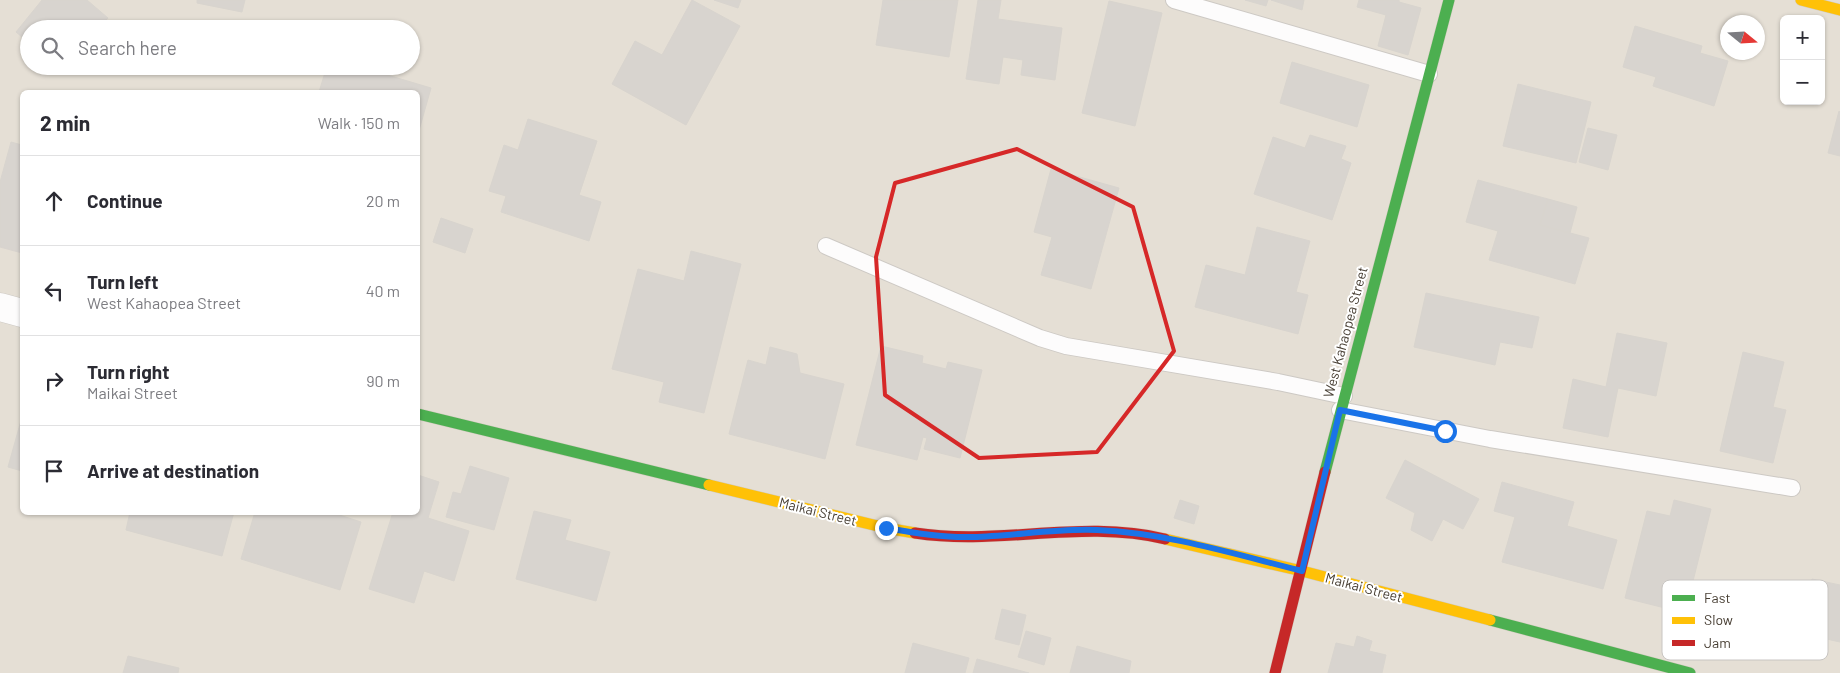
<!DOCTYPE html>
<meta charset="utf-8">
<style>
:root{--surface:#fff;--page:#f2f2f3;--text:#2b2b33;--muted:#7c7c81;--line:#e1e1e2}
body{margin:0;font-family:Barlow,sans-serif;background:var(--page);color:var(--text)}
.controls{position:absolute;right:15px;top:15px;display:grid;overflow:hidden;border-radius:8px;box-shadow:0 1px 4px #0004}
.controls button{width:45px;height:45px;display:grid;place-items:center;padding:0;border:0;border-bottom:1px solid var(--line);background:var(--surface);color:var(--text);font:25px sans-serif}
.compass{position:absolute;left:1720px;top:15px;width:45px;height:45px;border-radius:50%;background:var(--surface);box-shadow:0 1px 4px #0004;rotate:108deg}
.stop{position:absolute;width:15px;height:15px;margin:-11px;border:4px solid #1a73e8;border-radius:50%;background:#fff}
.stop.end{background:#1a73e8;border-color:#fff;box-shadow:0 1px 5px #0008}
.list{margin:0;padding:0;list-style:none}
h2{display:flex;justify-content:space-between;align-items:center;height:65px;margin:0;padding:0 20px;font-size:21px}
h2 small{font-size:16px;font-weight:400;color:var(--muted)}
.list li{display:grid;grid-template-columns:32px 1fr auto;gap:15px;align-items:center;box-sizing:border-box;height:90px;padding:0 20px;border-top:1px solid var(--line)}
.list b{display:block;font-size:19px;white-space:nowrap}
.list p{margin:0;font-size:16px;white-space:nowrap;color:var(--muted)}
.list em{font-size:16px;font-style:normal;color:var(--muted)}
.icon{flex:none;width:28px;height:28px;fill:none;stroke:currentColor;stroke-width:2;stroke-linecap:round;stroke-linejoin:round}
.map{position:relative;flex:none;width:1840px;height:673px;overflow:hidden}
.search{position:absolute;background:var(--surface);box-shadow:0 1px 4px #0004;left:20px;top:20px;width:400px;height:55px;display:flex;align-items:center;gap:12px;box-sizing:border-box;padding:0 18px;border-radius:28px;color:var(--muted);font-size:19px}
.panel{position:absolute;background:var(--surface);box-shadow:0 1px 4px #0004;left:20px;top:90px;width:400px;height:425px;border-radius:8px}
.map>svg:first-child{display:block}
</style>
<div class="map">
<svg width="1840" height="673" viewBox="0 0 1840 673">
<rect width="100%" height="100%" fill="#f0ede8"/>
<path fill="#e5dfd5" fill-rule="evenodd" d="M0,0H1840V673H0ZM1784,19H1821V101H1784ZM1728,22H1758V52H1728ZM29,29H411V66H29ZM22,92H418V512H22Z"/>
<path fill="#d8d4cf" stroke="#d8d4ce" d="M42,0H87L108,18L98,29H29V43L16,32Z
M197,0H245L242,12L197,3Z
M692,0L740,26L686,125L612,84L635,41L662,55Z
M714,0H741L738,8Z
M883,0H958L949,57L876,45Z
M978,0H1001L998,19L1062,28L1055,80L1021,75L1023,60L1003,57L999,84L966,79Z
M1245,0H1268L1266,6Z
M1271,0H1304L1302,10Z
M1359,0H1399V2L1421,8L1408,55L1378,46L1386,15L1357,7Z
M1109,1L1162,13L1135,126L1082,113Z
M1635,26L1702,46L1700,53L1728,61L1714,106L1653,86L1656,77L1623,67Z
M1292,62L1369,85L1357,127L1280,103Z
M327,66H357L431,88L418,134V92H319Z
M1518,84L1591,102L1576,163L1503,146Z
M1839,111L1840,112V156L1828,153Z
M528,119L597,141L579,195L601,202L589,241L501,212L506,196L489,191L504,145L518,150Z
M1588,128L1617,135L1608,170L1579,162Z
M1310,135L1346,146L1341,159L1351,163L1332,220L1254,194L1273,137L1305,148Z
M11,142L22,145V253L0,247V182Z
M1051,169L1119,188L1091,289L1041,275L1052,237L1034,232Z
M1478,180L1548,199L1540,225L1589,238L1575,284L1489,260L1498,231L1466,222Z
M1548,199L1577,207L1570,233L1540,225Z
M441,218L473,229L465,253L433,242Z
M1257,227L1310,241L1296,292L1308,295L1298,334L1195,307L1206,265L1245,275Z
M691,251L741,264L704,413L659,402L664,382L612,369L638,269L684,281Z
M1426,293L1539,317L1532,348L1500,342L1495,365L1414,347Z
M1617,333L1667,343L1656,396L1618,388L1608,437L1563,428L1573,379L1606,387Z
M881,346L923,356L922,363L946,369L948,362L982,370L960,458L924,449L927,438L923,437L917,460L856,445Z
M770,347L797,354L800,373L844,384L825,459L729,434L748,360L766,365Z
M1743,352L1784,362L1773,407L1786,410L1773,463L1720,451Z
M22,417V471L8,467Z
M1405,460L1479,499L1463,529L1443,519L1432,541L1411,530L1415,513L1386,498Z
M470,466L509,478L494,530L446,517L453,492L461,494Z
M418,475L439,482L428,518L469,531L454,581L424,571L414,603L369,589L393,512H418Z
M1502,482L1574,502L1567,526L1617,540L1603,589L1502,562L1515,517L1494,511Z
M1180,500L1199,506L1194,524L1174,518Z
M1674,500L1711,509L1685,613L1625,598L1647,511L1670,516Z
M534,511L571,520L565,540L610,552L596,601L516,579Z
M130,512H234L222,556L126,530Z
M255,512H330L361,522L340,590L241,559Z
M1812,579L1840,585V642L1799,633Z
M1002,609L1026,615L1019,645L995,639Z
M1026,631L1051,638L1044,665L1018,657Z
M1357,636L1372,641L1369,651L1386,655L1382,673H1328L1336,643L1354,647Z
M913,643L969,658L965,673H905Z
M1077,646L1131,661L1129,673H1070Z
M128,656L179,668L178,673H123Z
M977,659L1029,673H973Z"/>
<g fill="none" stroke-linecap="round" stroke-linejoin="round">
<defs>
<path id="lane" d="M1174,0L1429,74
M826,246L1040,338L1066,346L1278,382L1344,396
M1340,410L1490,439L1792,488"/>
<path id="street" d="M0,307L22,313"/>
<path id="fast" d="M418,414L709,485
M1325,472L1449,0
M1490,620L1690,673"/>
<path id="slow" d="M1801,0L1840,10
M709,485L886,528L915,533
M1165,539L1302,571L1490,620"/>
<path id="jam" d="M915,533C999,546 1082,519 1165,539
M1275,673L1325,472"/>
</defs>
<use href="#lane" stroke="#cdc9c4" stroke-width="18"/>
<use href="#street" stroke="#cdc9c4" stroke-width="29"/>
<use href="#fast" stroke="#d2ccbf" stroke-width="12"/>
<use href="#slow" stroke="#d2ccbf" stroke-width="12"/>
<use href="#jam" stroke="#d2ccbf" stroke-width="12"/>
<use href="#lane" stroke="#fdfcfc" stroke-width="16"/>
<use href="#street" stroke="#fdfcfc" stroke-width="28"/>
<use href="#fast" stroke="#4caf50" stroke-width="11"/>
<use href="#slow" stroke="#ffc107" stroke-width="11"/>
<use href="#jam" stroke="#c62828" stroke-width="11"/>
</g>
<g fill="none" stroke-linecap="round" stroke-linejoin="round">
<path stroke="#1a73e8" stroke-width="6" d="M886,528C915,533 944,538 973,537C1013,536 1058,528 1097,530C1167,533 1234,554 1302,571L1340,410L1445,431"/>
</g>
<path fill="none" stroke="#d62828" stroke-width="4" stroke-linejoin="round" d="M1017,149L1133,207L1174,351L1097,452L979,458L885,395L876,257L895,183Z"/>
<g text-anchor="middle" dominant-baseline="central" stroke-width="4" stroke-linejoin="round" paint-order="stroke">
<g font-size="14" fill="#473e33" stroke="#fff">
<text transform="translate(1345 332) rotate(-75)">West Kahaopea Street</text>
<text transform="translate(818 511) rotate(14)">Maikai Street</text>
<text transform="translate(1364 587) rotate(15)">Maikai Street</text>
</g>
</g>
<rect x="1662" y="580" width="166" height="80" rx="8" fill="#fff" stroke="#c8c5c2" stroke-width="1"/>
<rect x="1672" y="595" width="23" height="6" fill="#4caf50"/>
<rect x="1672" y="617" width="23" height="7" fill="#ffc107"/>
<rect x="1672" y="640" width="23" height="6" fill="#c62828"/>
<g font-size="14" fill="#473e33">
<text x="1704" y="603">Fast</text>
<text x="1704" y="625">Slow</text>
<text x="1704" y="648">Jam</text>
</g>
</svg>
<div class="controls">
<button>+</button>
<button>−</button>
</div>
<svg class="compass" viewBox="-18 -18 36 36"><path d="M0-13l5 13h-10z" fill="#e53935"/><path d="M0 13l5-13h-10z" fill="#7c7c81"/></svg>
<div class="stop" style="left:1445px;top:431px"></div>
<div class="stop end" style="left:886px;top:528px"></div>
<div class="search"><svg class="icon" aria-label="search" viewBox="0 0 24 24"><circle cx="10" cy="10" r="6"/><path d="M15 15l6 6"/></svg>Search here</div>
<section class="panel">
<h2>2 min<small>Walk · 150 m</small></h2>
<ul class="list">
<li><svg class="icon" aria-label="ahead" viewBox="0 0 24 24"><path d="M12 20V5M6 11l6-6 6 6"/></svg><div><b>Continue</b></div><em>20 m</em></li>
<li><svg class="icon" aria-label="left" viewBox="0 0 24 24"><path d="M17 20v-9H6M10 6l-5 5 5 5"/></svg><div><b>Turn left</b><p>West Kahaopea Street</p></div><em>40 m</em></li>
<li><svg class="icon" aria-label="right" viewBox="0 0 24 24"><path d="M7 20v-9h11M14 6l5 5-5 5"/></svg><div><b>Turn right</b><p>Maikai Street</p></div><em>90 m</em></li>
<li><svg class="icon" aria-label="arrive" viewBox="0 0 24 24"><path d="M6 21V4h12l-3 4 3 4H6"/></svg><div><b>Arrive at destination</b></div></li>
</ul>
</section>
</div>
